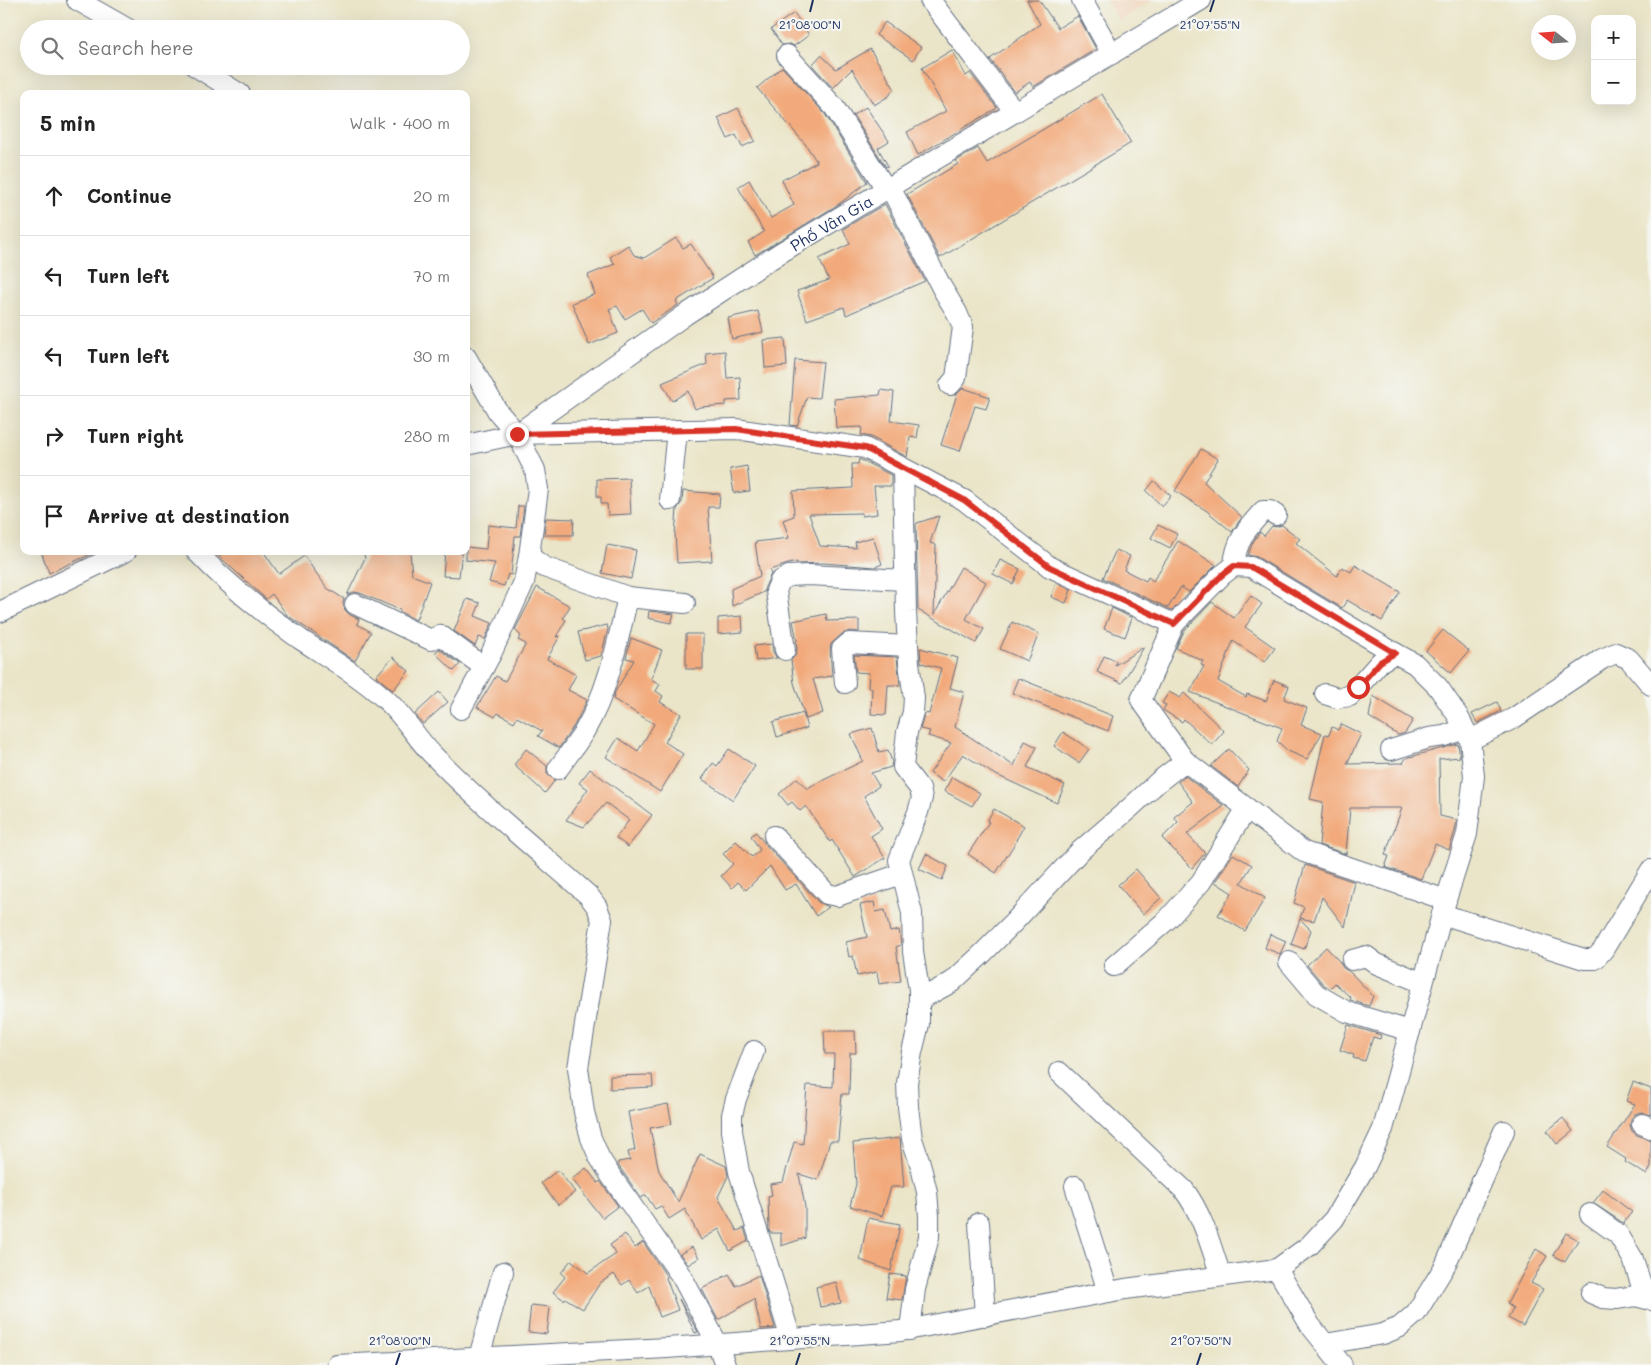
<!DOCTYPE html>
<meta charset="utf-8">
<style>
:root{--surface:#fff;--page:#f2f2f2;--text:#222;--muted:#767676;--line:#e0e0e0}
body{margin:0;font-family:Mali,sans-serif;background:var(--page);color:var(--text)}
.controls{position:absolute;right:15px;top:15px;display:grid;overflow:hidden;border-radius:10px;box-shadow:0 5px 20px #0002}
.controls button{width:45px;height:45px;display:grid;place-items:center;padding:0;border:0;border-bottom:1px solid var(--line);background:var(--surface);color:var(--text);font:25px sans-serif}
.compass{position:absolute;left:1531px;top:15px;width:45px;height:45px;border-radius:50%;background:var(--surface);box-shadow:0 5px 20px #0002;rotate:287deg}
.stop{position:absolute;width:15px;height:15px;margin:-11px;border:4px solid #d93025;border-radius:50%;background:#fff}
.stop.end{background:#d93025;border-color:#fff;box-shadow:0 1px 5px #0008}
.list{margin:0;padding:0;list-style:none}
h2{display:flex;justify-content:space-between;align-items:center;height:65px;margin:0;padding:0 20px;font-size:21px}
h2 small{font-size:16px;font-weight:400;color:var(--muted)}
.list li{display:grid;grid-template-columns:32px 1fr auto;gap:15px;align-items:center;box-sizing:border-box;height:80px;padding:0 20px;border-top:1px solid var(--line)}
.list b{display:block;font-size:19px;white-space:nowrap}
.list em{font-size:16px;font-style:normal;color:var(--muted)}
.icon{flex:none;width:28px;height:28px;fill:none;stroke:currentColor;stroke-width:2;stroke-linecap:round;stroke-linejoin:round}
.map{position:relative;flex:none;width:1651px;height:1365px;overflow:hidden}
.search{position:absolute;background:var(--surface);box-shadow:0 5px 20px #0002;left:20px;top:20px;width:450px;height:55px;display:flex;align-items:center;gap:12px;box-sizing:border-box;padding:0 18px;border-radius:28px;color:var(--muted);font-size:19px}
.panel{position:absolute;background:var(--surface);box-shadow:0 5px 20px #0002;left:20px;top:90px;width:450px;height:465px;border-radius:10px}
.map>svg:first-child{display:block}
</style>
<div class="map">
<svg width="1651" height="1365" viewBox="0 0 1651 1365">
<rect width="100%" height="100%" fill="#f6f6f2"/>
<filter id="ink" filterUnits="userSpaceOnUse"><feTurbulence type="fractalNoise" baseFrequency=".02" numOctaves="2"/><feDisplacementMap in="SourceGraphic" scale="10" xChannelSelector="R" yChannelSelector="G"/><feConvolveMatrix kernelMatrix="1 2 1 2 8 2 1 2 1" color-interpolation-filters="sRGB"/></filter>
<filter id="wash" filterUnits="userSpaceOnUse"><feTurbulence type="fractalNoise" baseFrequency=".0096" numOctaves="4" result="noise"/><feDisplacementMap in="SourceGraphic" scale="20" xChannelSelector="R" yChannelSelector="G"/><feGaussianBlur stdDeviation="1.12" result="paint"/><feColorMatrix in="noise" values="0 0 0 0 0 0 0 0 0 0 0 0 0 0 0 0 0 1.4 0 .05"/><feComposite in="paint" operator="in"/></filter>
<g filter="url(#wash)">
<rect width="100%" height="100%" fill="#eae5c8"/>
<path fill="#f0d5bc" d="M1106,0H1153L1119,21Z"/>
<g id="blocks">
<path fill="#f2aa7b" d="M1027,0H1039L1058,28L1078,16L1096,49L1033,87L1030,82L1015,92L990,59L1040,24Z
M794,13L809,35L794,46L790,44L782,45L771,29Z
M885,22L921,47L913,60L876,35Z
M870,49L894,88L889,96L874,105L852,69L833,88L812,65L821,55L836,69Z
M952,50L966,76L970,73L997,108L918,155L907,132L946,111L922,68Z
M782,67L825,114L867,182L839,204L755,255L748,242L764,232L738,187L749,180L771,218L794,205L782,180L817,162L806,145L757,88Z
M1102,94L1131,143L940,258L907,194L958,164L956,161L978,148L987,163Z
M866,107L889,141L878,148L888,166L886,167L853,115Z
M738,108L755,141L742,147L736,135L728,139L718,118Z
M885,204L925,281L846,315L844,307L807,320L797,291L829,280L819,259L850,244L843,229Z
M676,238L683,248L691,244L713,278L676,301L678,305L651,323L642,309L625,319L617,306L609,309L618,333L589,345L572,303L595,294L588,275L615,264L610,257L628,245L634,255L644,258Z
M758,311L763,332L732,339L728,318Z
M785,338L787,366L765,368L763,340Z
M725,351L727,378L740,377L741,400L726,401V405L700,407L695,409L688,391L672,401L662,383L707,364L706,353Z
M795,360L823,362L819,398L807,397L797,426L790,425Z
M963,388L990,397L986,409L975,406L960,451L941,445L957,394Z
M881,390L894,392L891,421L919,425L917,438L910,437L907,457L871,437L861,435L862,427L836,428L834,399L880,395Z
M1201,449L1218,459L1204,482L1242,517L1232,532L1207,511L1175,491Z
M859,459L891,475V486H874L877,514L862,516V513L809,514L820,546L856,548L855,542L873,537L882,564L875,567L823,563L797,564V562L788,564L770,570L771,574L765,587L764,592L732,606L731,589L760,576L755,542L789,538L783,520L794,516L793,491L853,488L852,464H858Z
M747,466L750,491L734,493L730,469Z
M629,478L631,514L608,515L607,504H601V497H597V479Z
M1154,481L1171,496L1162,506L1146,491Z
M683,491L720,494L719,507H708L712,561L677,563L675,534L677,509L682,502Z
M518,506H524L520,536H515L511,575L508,574L504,586L489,582L495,563L466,560V547L486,549L488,525L516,528Z
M939,516L930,543L936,545L934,615L961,567L986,582L966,619L984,629L976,643L918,610L916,525L917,523Z
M546,518L574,519L573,535H544Z
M1158,525L1177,534L1170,548L1151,538Z
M1282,525L1300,539L1296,543L1337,576L1342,567L1351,572L1355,565L1400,592L1382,621L1347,600L1342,608L1257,557L1248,555L1253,542L1260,532L1264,536L1272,526L1276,527Z
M1178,541L1216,565L1189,592L1181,587L1168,608L1103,578L1116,550L1130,556L1124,570L1146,581L1148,577L1153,581Z
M607,545L636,550L631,579L602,573Z
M41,551H98L49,573Z
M213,551H263L279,574L304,556L327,588L344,599L343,604L345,610L350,615L359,619L357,624L371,632L355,661L287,615L272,594L266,599Z
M363,551H410L412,575L430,582L416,620L400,612V610L360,593L354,592L347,595L365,558Z
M445,551H462L459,577L443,576Z
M1000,560L1020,569L1013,584L993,574Z
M1056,583L1071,590L1066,603L1051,597Z
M537,587L570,606L563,618L566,620L556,637L560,636L547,659L576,675L568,690L587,700L575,724L559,748L538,736L542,731L517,717L514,722L498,713L495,717L477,707L496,676L505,681L526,644L518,640L521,636L515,630Z
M1251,596L1262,604L1245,627L1275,648L1265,662L1233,641L1218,681L1246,697L1247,694L1266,701L1274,680L1289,686L1284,699L1307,708L1301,725L1322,733L1307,759L1288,751L1277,741L1282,728L1190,692L1204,666L1201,665L1203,661L1176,648L1184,631L1212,602L1234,618Z
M467,599L480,603L475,616L492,623L485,639L479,637L475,646L454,631Z
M1112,608L1132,618L1125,637L1104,629Z
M649,611L674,614L671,623L648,618Z
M826,614L827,621L859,620V632L850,631L842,634L831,644L830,650L832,676L813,679L823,713L806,719L794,683L791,660L796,655L797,649L796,641H797L793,621Z
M742,616L743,632L718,634V618Z
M1012,622L1039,634L1027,661L1000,649Z
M607,625L608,629L601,656L585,660L578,632Z
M1443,630L1469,651L1451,673L1426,651Z
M686,634H703V669H686Z
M631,638L662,650L651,679L660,684L656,691L663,696L660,702L681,714L665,742L683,754L660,792L606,757L618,738L638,751L654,724L613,699L615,692L634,660L626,658Z
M772,644L773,652L777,658L756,661L754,646Z
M1144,647L1122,683L1097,672L1104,656L1116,661L1115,665Z
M920,648L958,658L950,688L964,692L955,727L1014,766L1025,741L1037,747L1027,767L1065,785L1057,803L992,773L963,754L943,782L930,773L951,743L928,736L930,731L920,729L925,713L929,714L941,668L921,663Z
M439,649L460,664L454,671L435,653Z
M854,655L897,657L900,685H888L886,715L871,714L872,688H868L869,673L856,672Z
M393,657L409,671L393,690L376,676Z
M1018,678L1113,716L1108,731L1012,693Z
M439,692L448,702L423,724L415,714Z
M1169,692L1180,698L1184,693L1224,731L1212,745L1184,719L1182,722L1163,710L1166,705L1162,703Z
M1373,696L1413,720L1405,733L1398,735L1369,717Z
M1497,702L1501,711L1477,723L1472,714Z
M803,713L807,728L777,737L773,722Z
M1341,724L1361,734L1347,764L1403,763L1406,758L1458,744L1460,757L1439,759L1440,816L1457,820L1455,831L1449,850L1435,844L1421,879L1385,867L1389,856L1385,855L1402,808H1350L1346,854L1319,845L1323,802L1310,799L1325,734L1329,735L1332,727L1338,730Z
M872,728L879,752L888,750L892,762L891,767L871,773L879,786L864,796L882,829L871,836L885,858L855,877L832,840L830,842L806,806L800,811L792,802L788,805L779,794L797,778L807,789L811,786L863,761L851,734Z
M1063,732L1089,749L1079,763L1054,746Z
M526,749L547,766V774L555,780L545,793L514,765Z
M729,749L755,766L733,800L702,779L713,763L717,766Z
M1229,749L1249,770L1238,787L1211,766Z
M590,769L652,815L628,847L616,838L629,820L606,803L584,827L566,820L588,789L579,783Z
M1185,776L1224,806L1187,834L1205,853L1192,868L1162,838L1178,822L1174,817L1193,802L1178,782Z
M952,777L980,793L972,806L944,791Z
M994,809L1024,826L1016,840H1017L996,873L968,854L989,822L987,821Z
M756,832L765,844L818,902L829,907L816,916L796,884L785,890L770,866L746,890L738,882L732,888L721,876L733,864L723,854L736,841L752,857L760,850L751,836Z
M926,854L948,866L942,880L919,869Z
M1233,854L1252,865L1241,883L1265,898L1245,931L1218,915L1232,893L1215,882Z
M1305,865L1355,882L1345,927L1322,897L1314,921L1300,918L1304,907L1294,903Z
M1136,869L1161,898L1143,914L1118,885Z
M874,902L876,912L885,910L890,932L899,930L901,945L896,947L901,981L879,984L877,972L857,976L853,956L849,957L846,942L867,937L860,905Z
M1300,919L1311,930L1304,949L1291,944Z
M1270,934L1286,941L1280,954L1265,948Z
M1326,947L1340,962L1343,968L1350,972L1373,996L1369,1006L1350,1000L1351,998L1335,983L1330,988L1324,985L1307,965Z
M1348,1025L1381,1035L1380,1039L1373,1037L1365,1061L1353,1058L1354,1055L1340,1050Z
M824,1031H855L856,1053H850L849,1094H842L838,1141H830L818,1180L799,1174L805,1207V1238L781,1246V1233H770L769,1230L768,1197L772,1196L770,1184L783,1182L794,1142L803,1144L807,1085L833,1087L834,1054H825Z
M652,1075L653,1087L610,1089V1076Z
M1633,1082L1651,1089V1115L1641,1112L1635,1114L1631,1119L1630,1125L1632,1131L1637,1135L1651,1140V1167L1647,1175L1625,1162L1626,1159L1607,1147L1635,1104L1626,1101Z
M668,1104L672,1124L650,1128L659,1171L678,1202L700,1154L726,1166L728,1176L718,1197L737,1231L744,1228L748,1241L730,1251L719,1229L701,1240L685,1209L669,1219L661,1206L655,1209L646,1195L641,1198L618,1165V1162L630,1160L628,1152L635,1150L628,1112Z
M1563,1118L1573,1131L1557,1144L1547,1131Z
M900,1138L904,1187H891L882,1216L850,1206L856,1184L853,1143Z
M586,1168L598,1183L600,1181L618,1206L602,1218L572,1179Z
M558,1170L575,1192L558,1205L541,1183Z
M1603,1190L1632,1212L1623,1223L1593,1203Z
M868,1218L900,1224L891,1271L860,1260Z
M1566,1233L1578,1240L1565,1262L1553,1255Z
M625,1234L635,1248L643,1242L667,1277L666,1278L678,1310L660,1317L649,1286L638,1293L629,1280L622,1285L614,1274L600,1283L583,1309L565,1298L564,1300L553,1292L565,1277L561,1273L571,1260L588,1273L616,1254L610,1245Z
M692,1247L699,1258L688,1265L680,1254Z
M1536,1249L1547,1256L1531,1283L1543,1289L1523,1326L1508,1318L1513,1308L1507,1304Z
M729,1274L736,1286L759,1275L775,1328L761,1329L754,1299L718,1320L702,1289Z
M890,1274L906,1276L902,1300L886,1298Z
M836,1282L841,1303L820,1307L816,1287Z
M679,1299L698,1332L695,1333Z
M531,1305L550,1307L547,1334L528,1332Z"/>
</g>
</g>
<g filter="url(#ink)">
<use href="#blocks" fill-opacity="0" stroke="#636f83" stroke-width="1"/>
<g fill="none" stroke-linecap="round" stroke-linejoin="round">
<defs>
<g id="minor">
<path d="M77,0L128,29"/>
<path d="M930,0L1015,112"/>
<path d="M1082,0L1112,54"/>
<path d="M787,55L834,107L886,189"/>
<path d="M195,66L240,94"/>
<path d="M890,187L942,288L957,313L963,327L956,378L950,385"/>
<path d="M517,434L736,429L865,448L964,500L1050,567L1174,624L1141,700L1185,761L1304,852L1446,900"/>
<path id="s1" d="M466,445L517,434L685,315L780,253L1201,0"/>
<path d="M903,468L906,612L909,663L914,698L913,712L907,732L903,767L920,789L922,798L918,812L899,860L912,913L913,952L919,990V1024L912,1052L907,1083L908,1107L912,1139L920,1163L927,1192L929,1216V1237L915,1289L910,1330"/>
<path d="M670,500L677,430"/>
<path d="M196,551C227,584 263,613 300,639C329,658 358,675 384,698C402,713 415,736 431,753C480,804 536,849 589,896L597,907L602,920L578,1068L584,1112L591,1138L599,1157L611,1176L682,1277L718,1345L725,1365"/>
<path d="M529,556L544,567L628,597L685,603"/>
<path d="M1234,566C1235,542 1248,527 1263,511H1270L1276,515"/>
<path d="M355,604L431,640L440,635L484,667"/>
<path d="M0,612L126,551"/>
<path d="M785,650L776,591L780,581L789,576L809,575L905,580"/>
<path d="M845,683L842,649L849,643L908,646"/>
<path d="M1325,694L1337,698L1350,696L1380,662L1395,653"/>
<path d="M461,709L491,654L524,582L529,556L538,489L535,470L517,434L498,412L466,357"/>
<path d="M1470,740L1514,718L1602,659L1616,653L1629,659L1651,685"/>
<path d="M1391,750L1429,738L1444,736L1464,729"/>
<path d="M558,769C567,756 577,744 585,730C609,689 617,643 628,597"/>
<path d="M774,836L827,894L837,896L901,874"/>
<path d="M1442,914L1584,959H1595L1603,950L1651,870"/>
<path d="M1352,960L1366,956L1377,964L1423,983"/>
<path d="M1289,962L1316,994L1347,1012L1410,1031"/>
<path d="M1114,966L1168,919L1201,882L1247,808"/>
<path d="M919,1000L952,982L981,955L1014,922L1080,851L1131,807L1158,782L1185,761"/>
<path d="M754,1051L736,1099L732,1115V1131L739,1172L791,1339"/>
<path d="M1059,1072L1184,1190C1203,1215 1211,1247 1221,1276"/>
<path d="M1642,1124L1651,1128"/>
<path d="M1075,1186L1108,1292"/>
<path d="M1590,1214L1618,1234L1633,1259L1641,1284L1651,1294"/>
<path d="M979,1223L985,1316"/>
<path d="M1277,1269L1310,1325L1342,1365"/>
<path d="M1591,1293L1603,1298L1616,1299L1636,1296L1651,1300"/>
<path d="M1325,1344L1383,1334L1400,1327L1416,1313L1445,1266L1504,1131"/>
<path d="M479,1357L503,1272"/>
<path d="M337,1365L667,1348L901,1331L1125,1289L1277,1269L1309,1246L1334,1219L1365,1167L1383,1129L1446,900L1467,834L1474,776L1470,740L1458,716L1438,687L1415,664L1384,647L1251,567L1234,566L1222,575L1174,624"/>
</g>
</defs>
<use href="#minor" stroke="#636f83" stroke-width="22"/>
<use href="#minor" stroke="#fff" stroke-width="20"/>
</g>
</g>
<g fill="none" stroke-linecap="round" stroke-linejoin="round" filter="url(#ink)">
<path stroke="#d93025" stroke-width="6" d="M517,434L736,429L865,448L964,500L1050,567L1174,624L1222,575L1234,566L1251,567L1395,653L1380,662L1358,687"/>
</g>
<path fill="none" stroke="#1b2f5e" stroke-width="2" d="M810,12L813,0M1210,12L1214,0M396,1365L400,1353M796,1365L800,1353M1197,1365L1201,1353"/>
<g text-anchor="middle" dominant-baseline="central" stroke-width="4.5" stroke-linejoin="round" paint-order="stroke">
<g font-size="16" fill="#1b2f5e" stroke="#f6f6f2">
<text stroke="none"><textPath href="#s1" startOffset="431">Phố Vân Gia</textPath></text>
</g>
</g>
<g font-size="12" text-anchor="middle" fill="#1b2f5e" stroke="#f6f6f2" stroke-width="4.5" stroke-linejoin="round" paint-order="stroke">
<text x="810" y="29">21°08'00"N</text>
<text x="1210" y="29">21°07'55"N</text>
<text x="400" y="1345">21°08'00"N</text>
<text x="800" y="1345">21°07'55"N</text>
<text x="1201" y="1345">21°07'50"N</text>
</g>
</svg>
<div class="controls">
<button>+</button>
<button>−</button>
</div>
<svg class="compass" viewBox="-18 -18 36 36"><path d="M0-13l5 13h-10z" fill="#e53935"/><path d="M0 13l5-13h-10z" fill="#767676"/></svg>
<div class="stop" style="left:1358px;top:687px"></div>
<div class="stop end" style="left:517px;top:434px"></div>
<div class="search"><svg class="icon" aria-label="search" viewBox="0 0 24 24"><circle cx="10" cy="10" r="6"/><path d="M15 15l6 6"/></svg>Search here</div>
<section class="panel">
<h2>5 min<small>Walk · 400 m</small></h2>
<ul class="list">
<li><svg class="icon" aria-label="ahead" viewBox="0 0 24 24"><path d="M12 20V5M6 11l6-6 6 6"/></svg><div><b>Continue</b></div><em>20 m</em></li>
<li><svg class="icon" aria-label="left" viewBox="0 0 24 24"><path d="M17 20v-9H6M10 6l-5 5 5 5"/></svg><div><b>Turn left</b></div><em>70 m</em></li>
<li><svg class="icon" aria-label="left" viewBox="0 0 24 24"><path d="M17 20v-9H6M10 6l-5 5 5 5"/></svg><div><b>Turn left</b></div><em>30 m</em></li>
<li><svg class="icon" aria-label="right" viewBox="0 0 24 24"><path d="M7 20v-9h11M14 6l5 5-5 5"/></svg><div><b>Turn right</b></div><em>280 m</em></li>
<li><svg class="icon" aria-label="arrive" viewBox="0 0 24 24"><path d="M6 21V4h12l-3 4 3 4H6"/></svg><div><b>Arrive at destination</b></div></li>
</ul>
</section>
</div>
